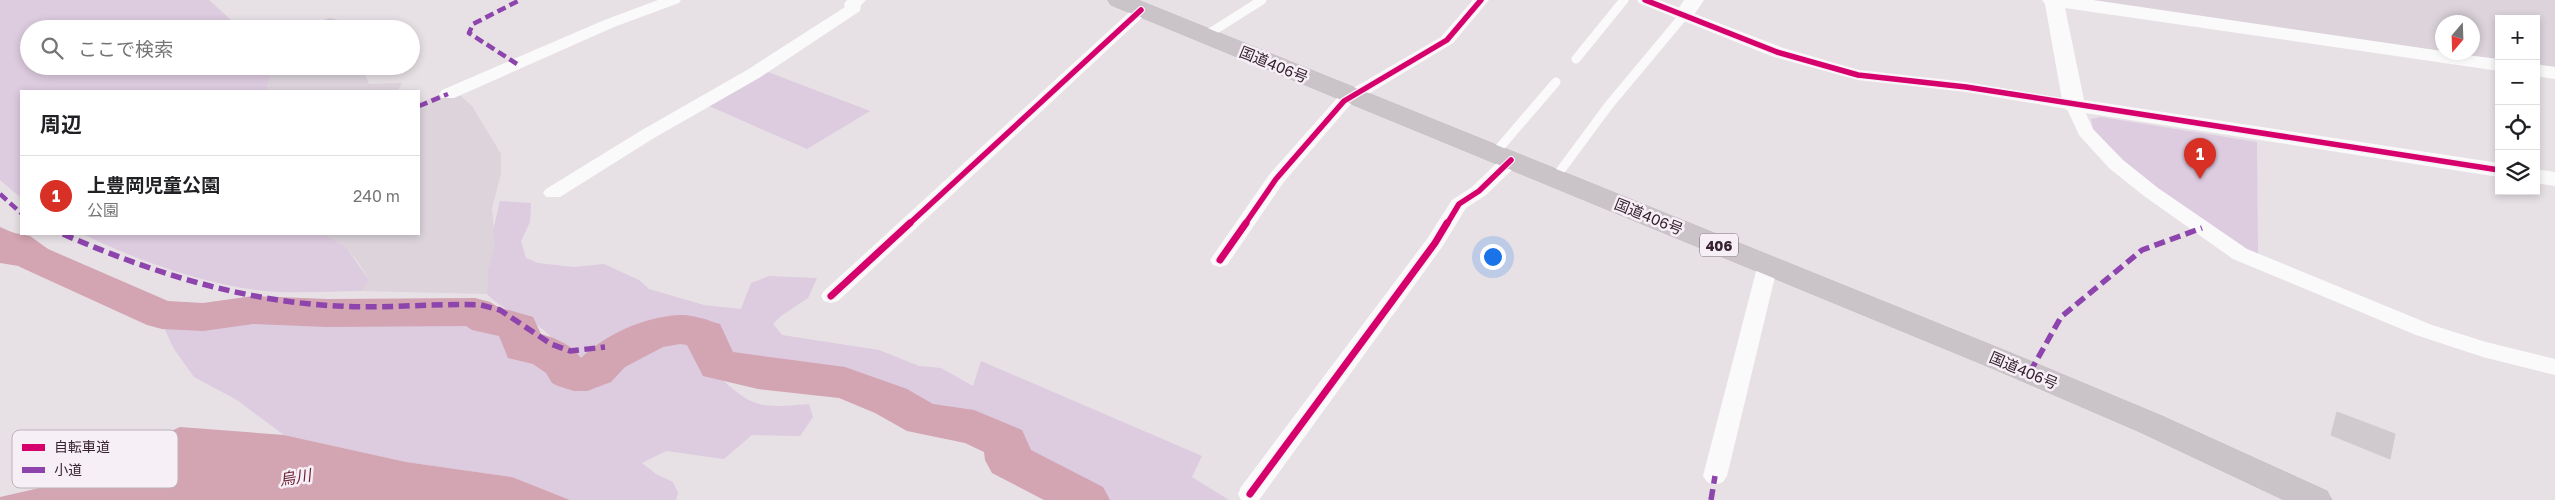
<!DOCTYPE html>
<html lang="ja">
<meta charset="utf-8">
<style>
:root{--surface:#fff;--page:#f2f2f2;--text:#202124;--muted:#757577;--line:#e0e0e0;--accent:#d93025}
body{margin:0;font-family:"Golos Text","Noto Sans JP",sans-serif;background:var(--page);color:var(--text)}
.controls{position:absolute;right:15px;top:15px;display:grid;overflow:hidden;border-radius:0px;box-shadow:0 2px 8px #0003}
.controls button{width:45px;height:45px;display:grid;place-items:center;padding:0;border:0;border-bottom:1px solid var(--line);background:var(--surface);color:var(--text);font:25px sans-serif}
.compass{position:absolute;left:2435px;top:15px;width:45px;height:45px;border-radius:50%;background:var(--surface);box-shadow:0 2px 8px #0003;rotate:199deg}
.you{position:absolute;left:1492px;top:256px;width:18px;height:18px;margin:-12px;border:4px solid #fff;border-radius:50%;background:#1a73e8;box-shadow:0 0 0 8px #1a73e833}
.badge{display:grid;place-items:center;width:32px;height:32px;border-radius:50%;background:var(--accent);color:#fff;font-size:16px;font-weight:700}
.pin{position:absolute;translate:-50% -41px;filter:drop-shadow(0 1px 2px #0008)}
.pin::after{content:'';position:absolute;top:26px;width:18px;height:15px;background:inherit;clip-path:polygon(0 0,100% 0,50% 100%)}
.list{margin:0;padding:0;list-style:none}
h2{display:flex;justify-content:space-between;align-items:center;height:65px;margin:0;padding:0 20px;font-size:21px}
h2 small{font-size:16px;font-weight:400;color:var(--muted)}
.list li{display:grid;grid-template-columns:32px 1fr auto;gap:15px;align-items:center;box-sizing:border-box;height:80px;padding:0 20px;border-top:1px solid var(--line)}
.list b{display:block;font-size:19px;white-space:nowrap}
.list p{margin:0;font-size:16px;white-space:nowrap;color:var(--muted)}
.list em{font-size:16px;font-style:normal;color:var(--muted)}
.icon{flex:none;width:28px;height:28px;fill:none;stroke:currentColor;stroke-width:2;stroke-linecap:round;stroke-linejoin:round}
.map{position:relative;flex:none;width:2555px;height:500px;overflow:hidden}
.search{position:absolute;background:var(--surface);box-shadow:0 2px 8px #0003;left:20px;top:20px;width:400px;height:55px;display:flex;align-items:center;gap:12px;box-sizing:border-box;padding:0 18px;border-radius:28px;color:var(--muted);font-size:19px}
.panel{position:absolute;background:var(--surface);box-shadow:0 2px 8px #0003;left:20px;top:90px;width:400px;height:145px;border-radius:0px}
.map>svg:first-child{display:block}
</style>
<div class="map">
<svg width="2555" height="500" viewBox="0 0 2555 500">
<rect width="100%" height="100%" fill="#e7e1e6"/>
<path fill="#dcd3db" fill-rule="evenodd" d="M2077,0H2555V69L2536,67V19H2499V61ZM2442,22H2472V52H2442Z
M273,66H362L369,84L402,83L398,91H266Z
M453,89L472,106L501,154V174L492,208L495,244L488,270L487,294L362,291L369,280L359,263L346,247L324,234H419V103Z"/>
<path fill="#ddcbdf" d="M0,0H209L241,29H29V66H273L266,91H21V198L0,180Z
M330,18L347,22L328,29H290Z
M768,72L870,111L807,149L709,106Z
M2101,117L2257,142L2258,254L2246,250L2126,166L2094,133L2091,119Z
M500,201L531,203L530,222L521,241L526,258L538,263L574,267L604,264L639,280L649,289L704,305L741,309L751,283L769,276L817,278L808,298L781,316L773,324L782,335L879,350L919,366L941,368L973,386L981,361L1202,456L1192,477L1229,500H1086L1009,460L1006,442L974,427L923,419L891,401L845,383L758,373L719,365L718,376C754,409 761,408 809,404L813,417L800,436L752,435L724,459L666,451L642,463L656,474L673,482L678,493L676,500H570L512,477L406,462L284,435L237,400L194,377L174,349L159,317L200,320L251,314L468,316L496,326H508L513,329L519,349C526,353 532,351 538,354C552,362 560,370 571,378H587L598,373L613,358L652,336L666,335L651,332L606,354L587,371C562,373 564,349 548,334C531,317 504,313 487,294L488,270L495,244L493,231Z
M83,234H324L346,247L369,280L362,291C334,291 306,293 278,292C220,290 134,260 83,234Z"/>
<path fill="#d3a4b2" d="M0,227L39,244L107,282L78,286L31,268L0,263Z
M180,427L284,435L406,462L512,477L570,500H0V497L57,484Z"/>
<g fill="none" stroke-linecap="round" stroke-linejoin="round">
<path fill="#d3a4b2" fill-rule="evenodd" d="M0,230L30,236L48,249L168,301L203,303L253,296L327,299L475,298L490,302L498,307L533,317L541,334C556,338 572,345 581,358C606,334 644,317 679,315C692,314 708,320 720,324L733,352L845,367L907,389L933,404L974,410L1022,430L1031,450L1103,487L1110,500H1044L992,473L985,460L984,452L965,443L907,431L875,413L839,398L758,389L703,376L687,345L680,344L663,347L625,367L611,382L587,391H574L558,386L552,383L546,373L533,364L508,358L499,336L472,330L466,326L327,327L253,324L203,331L162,329L147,325L20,267L5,256H0Z"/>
</g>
<path fill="#d0cacf" stroke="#d0cacf" d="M2337,412L2395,434L2390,459L2331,435Z"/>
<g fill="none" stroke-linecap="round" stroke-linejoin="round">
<defs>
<path id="trunk" d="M1108,0H1138L2016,355L2162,416L2327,491L2332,500H2284L2140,432L1994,369L1111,5Z"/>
</defs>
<use href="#trunk" stroke="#c3bcc1" stroke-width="1"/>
<path stroke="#fbfafb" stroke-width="9" d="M1205,36L1262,0
M1576,59L1624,0
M1495,153L1556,82
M1555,178L1609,105L1685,14"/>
<path fill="#fbfafb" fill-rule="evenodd" d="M658,0H681L679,3L614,27L454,98H442L439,94L442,90L602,21Z
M847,0H866L861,5L860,11L759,78L654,138L560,197H546L543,193L546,189L642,130L747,70L845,7L844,4Z
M1473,0H1489L1453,43L1350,105L1283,183L1227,265L1220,267L1213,265L1210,260L1269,175L1338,97L1441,37Z
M1637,0H1659L1783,48L1859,70L1966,82L2080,101L2093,129L2123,160L2158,188L2247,249L2432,325L2486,342L2555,359V375L2483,357L2416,335L2233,259L2144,196L2109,168L2079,135L2067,109L1966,92L1858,80L1771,56L1639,3Z
M1141,5L1147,7L1149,10L1147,13L838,301L831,303L824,301L821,296L824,291L1135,7Z
M1511,154L1518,156L1520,160L1518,164L1486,195L1466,208L1442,247L1259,500H1241L1238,494L1241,487L1427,239L1452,200L1472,187L1504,156Z
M1768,257L1775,259L1778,264L1727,476L1723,482L1715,485L1707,482L1703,476L1758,264L1761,259Z"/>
<path fill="#fbfafb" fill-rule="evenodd" d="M1684,0H1704L1692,18H1678L1675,14Z
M2042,0H2093L2442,51V52L2499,59V71L2065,8L2084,100L2499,163V177L2066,110L2063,105L2045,4Z
M2536,64L2555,67V79L2536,76Z
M2536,169L2555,172V186L2536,183Z"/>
<use href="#trunk" fill="#cac4c8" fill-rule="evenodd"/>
<path stroke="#8e44ad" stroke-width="4.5" stroke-dasharray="9 4.5" stroke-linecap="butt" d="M517,64L469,33L473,24L520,0
M419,106L448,94
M0,194L21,213"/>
<path stroke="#8e44ad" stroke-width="5.5" stroke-dasharray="11 5.5" stroke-linecap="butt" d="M63,234C150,272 241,301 337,306C385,309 433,303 481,305L500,310L551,344L570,351L605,347
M2030,372L2061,317L2142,250L2202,228
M1711,500L1715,476"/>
<defs>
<path id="cycleway-far1" d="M1645,0L1777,52L1858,75L1966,87L2499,170
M909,224L1141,10
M1245,224L1276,179L1344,101L1447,40L1481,0
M1447,224L1459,204L1479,191L1511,160"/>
<path id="cycleway" d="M1220,260L1246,223
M831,296L910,223
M1250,494L1435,243L1447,223"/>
</defs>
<use href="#cycleway-far1" stroke="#f6eff6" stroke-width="8"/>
<use href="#cycleway" stroke="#f6eff6" stroke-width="10"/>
<use href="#cycleway-far1" stroke="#d6006c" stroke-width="5.5"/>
<use href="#cycleway" stroke="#d6006c" stroke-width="7"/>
</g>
<g text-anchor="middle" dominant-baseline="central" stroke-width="5" stroke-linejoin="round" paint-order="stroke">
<rect fill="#f6eff6" stroke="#71606c" stroke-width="1" x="1700" y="233.5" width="38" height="23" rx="4"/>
<g font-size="14" font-weight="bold" fill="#382231">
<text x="1719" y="245">406</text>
</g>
<g font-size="15" fill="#382231" stroke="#f6eff6">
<text transform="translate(1274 64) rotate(22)">国道406号</text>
<text transform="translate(1649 216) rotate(22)">国道406号</text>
<text transform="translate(2024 370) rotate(23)">国道406号</text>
</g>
<g font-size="16" font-style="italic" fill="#6f2134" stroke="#f6eff6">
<text transform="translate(295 477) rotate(-9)">烏川</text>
</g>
</g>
<rect x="12" y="430" width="166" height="58" rx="8" fill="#f6eff6" stroke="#bdb2bb" stroke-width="1"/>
<rect x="22" y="444" width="23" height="7" fill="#d6006c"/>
<rect x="22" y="467" width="23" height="6" fill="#8e44ad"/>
<g font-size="14" fill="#382231">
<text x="54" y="452">自転車道</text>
<text x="54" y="475">小道</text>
</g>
</svg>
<div class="controls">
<button>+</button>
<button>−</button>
<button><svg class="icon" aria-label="locate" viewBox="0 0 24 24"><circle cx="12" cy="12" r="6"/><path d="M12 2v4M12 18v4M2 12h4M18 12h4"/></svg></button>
<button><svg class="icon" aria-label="layers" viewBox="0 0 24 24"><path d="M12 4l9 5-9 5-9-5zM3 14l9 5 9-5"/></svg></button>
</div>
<svg class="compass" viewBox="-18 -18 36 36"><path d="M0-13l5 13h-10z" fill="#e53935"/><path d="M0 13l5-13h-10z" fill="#757577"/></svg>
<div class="you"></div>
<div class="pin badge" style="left:2200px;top:179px">1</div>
<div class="search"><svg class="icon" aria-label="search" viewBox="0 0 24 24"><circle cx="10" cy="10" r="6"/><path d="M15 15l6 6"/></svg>ここで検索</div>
<section class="panel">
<h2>周辺<small></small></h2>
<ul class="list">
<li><span class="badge">1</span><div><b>上豊岡児童公園</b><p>公園</p></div><em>240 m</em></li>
</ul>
</section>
</div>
